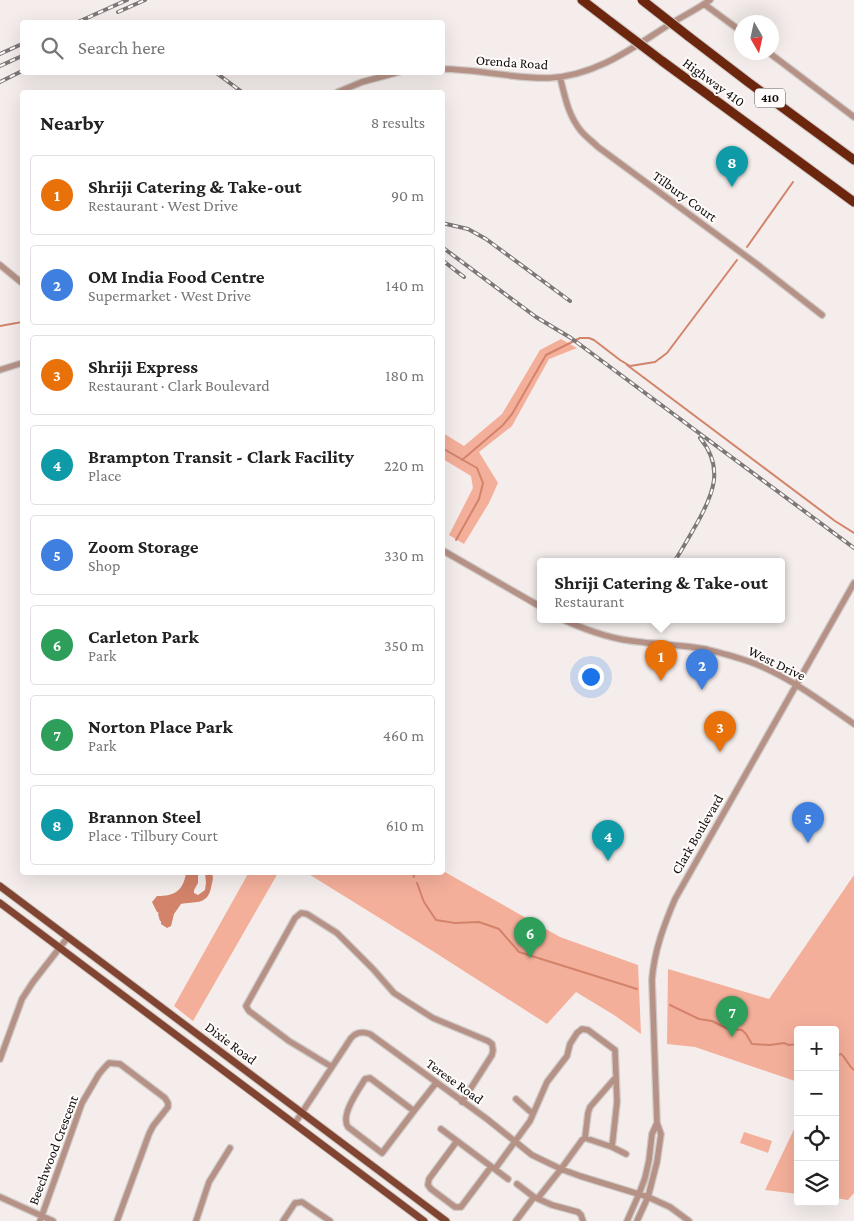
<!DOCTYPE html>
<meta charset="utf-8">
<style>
:root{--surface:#fff;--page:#f2f2f2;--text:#222;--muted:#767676;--line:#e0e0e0;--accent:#ab4321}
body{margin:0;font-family:"Crimson Pro",serif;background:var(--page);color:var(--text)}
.controls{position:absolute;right:15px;bottom:15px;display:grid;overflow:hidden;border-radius:5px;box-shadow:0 5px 20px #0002}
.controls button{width:45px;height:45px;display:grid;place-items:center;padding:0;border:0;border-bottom:1px solid var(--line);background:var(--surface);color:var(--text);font:25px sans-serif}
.compass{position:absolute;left:734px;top:15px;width:45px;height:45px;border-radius:50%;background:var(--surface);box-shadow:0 5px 20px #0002;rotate:171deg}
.you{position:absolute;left:590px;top:676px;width:18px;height:18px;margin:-12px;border:4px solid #fff;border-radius:50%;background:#1a73e8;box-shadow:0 0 0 8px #1a73e833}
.badge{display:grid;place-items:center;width:32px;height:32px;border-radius:50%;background:var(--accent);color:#fff;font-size:16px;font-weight:700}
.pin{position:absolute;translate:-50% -41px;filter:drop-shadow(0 1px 2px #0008)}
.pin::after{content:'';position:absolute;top:26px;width:18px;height:15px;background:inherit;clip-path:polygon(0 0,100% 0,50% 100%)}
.popup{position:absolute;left:537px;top:558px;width:248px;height:65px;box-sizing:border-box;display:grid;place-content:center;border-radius:5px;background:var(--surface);filter:drop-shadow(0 1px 4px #0005);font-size:16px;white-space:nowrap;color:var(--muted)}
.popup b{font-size:19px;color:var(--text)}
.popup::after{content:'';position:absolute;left:50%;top:100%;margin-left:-10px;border:10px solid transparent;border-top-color:var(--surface)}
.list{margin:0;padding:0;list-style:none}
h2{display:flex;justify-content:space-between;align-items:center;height:65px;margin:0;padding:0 20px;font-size:21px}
h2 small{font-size:16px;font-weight:400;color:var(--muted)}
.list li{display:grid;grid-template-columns:32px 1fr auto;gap:15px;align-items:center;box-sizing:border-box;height:80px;margin:0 10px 10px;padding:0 10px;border:1px solid var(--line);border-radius:5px}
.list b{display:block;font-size:19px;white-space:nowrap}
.list p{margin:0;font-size:16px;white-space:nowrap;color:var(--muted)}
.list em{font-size:16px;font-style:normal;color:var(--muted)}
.icon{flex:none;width:28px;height:28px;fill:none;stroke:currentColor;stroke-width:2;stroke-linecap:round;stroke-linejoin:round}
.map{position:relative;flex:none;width:854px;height:1221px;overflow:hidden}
.search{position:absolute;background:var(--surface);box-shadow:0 5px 20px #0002;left:20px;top:20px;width:425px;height:55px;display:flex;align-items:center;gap:12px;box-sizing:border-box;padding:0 18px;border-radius:5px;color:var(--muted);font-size:19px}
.panel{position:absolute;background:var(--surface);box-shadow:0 5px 20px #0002;left:20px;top:90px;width:425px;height:785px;border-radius:5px}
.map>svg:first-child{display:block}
</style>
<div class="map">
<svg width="854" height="1221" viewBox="0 0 854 1221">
<rect width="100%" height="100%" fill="#f4edeb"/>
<path fill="#f4af9a" d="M561,339L577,348L549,359L512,426L479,452L498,483L489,503L464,544L449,535L473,488L471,476L443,459V433L464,446L502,414L540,350Z
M443,871L560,937L638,965L641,1034L614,1015L576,992L547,1024L431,950L307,873L442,872Z
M249,872L278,873L193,1021L174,1006Z
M854,875V1193L848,1200L835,1198V1030H798V1082L695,1047L667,1044L668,969L769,999Z
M798,1121V1194L765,1190Z
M744,1132L772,1141L768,1153L740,1143Z"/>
<path fill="#d3836a" d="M186,873H198V883L194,890V893L198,895L205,890L206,883L205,873H212C214,879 212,882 211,888C207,906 194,901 181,904L174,914L171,926L167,928L161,924V921H160L158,914L159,913L157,912L152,902L157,896C175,896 183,891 186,873Z"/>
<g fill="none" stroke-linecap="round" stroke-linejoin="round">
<path stroke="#d3836a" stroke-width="2" d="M747,247L793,182
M0,326L22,322
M627,365L835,521L854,533
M442,448L477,468L483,483L479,499L456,540
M462,460L503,425L512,414L546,355L580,338H589L594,340L620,360L630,366L655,362L667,353L737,260
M413,872L414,877
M417,883L424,902L436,920L455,923L479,922L499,929L519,952L637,989
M670,1005L699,1019L712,1021L728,1029L742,1030L746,1034L752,1044L770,1045L784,1043L789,1045L798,1044
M835,1056L841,1054C847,1058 847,1065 854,1070"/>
<defs>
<path id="minor" d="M704,4L742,32
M768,52L854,117
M442,69C478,69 514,79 549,78C595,76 631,49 667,26C681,17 696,10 710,0
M560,77C565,97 568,115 581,131C586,137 593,142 598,147L758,265L822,315
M338,92L362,82L399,72
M0,265L22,283
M0,370L22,363
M442,550L541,607
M564,620C588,631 614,640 641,642C662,645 684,645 705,649C721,653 738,657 753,663C790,677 822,702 854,724
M0,1059L22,999L33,982L68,937
M332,1067L289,1041L249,1011L246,1006L295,918L301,913L307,914L337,933L373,969L394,993L411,1004L433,1018L488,1041L492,1044L493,1050L492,1055L462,1102
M516,1099L533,1114
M414,1111L382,1153L348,1127C340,1115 358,1091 365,1079L370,1078L414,1111L436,1083
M295,1123L351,1038C356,1032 362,1031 370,1034L487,1119L532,1155L561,1169L580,1176L648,1197L670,1207L689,1221
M441,1129L508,1179
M585,1138L588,1113L590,1107L616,1077
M457,1141L429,1179L428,1185L431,1189L455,1207H461L491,1167
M612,1147L626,1154
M495,1169L530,1121L547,1082L567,1056L570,1044L577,1033L582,1029L588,1030L615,1050L617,1102L612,1147L585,1138L582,1140L561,1169L538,1198
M517,1184L534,1197
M0,1197L53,1221
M40,1221L82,1103L99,1074L105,1067L109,1063L120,1064L165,1098L168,1103V1107L153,1126L149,1134L117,1221
M196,1221L209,1182L230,1148
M283,1221L295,1203L302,1202L330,1221
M516,1221L534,1197L552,1205L578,1212L581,1215L583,1221
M627,1221L639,1194L645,1178L649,1160L652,1134L657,1123
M637,1221L648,1197L657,1162L661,1134L657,1123L652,980C654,951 664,925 675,899L854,583"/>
<path id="major" d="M0,886L446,1221
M0,903L424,1221"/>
<path id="highway" d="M582,0L612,23
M688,36L748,82L854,160
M662,61L854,202"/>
</defs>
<use href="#minor" stroke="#cfc9c7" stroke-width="8"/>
<use href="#major" stroke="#cfc9c7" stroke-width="9"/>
<use href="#highway" stroke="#cfc9c7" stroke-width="11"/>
<use href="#minor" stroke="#b69286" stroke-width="5.5"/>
<use href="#major" stroke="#814430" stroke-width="7"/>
<use href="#highway" stroke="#6c260e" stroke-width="9"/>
<defs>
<path id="rail" d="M118,12L145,0
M78,22L127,0
M0,54L22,44
M0,66L22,56
M215,72L242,92
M0,82L22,71
M442,223L468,229L486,239L570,301
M442,247L536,317L571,338L854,548
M442,260L464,277
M674,562C682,550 689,537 696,525C713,495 725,468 700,438"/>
</defs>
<use href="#rail" stroke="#7c7877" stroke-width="4"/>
<use href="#rail" stroke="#fffcfb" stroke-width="2" stroke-dasharray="5.5" stroke-linecap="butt"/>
<defs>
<path id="highway-bridge" d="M642,0L688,36
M612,23L662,61"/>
</defs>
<use href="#highway-bridge" stroke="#cfc9c7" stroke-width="11" stroke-linecap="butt"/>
<use href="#highway-bridge" stroke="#6c260e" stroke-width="9"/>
</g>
<g text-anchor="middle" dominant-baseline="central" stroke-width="4" stroke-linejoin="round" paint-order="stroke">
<rect fill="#fffcfb" stroke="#575554" stroke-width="1" x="755" y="88.5" width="30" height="19" rx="4"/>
<g font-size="12" font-weight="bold" fill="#0f0d0c">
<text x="770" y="98">410</text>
</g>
<g font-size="14" fill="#0f0d0c" stroke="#fffcfb">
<text transform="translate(512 62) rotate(4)">Orenda Road</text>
<text transform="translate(714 82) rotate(36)">Highway 410</text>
<text transform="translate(685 196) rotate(36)">Tilbury Court</text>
<text transform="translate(777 663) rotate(26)">West Drive</text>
<text transform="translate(697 834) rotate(-60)">Clark Boulevard</text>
<text transform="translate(231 1043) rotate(37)">Dixie Road</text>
<text transform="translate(455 1081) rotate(36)">Terese Road</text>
<text transform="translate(53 1150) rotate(-69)">Beechwood Crescent</text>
</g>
</g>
</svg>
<div class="controls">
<button>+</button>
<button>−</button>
<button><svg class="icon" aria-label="locate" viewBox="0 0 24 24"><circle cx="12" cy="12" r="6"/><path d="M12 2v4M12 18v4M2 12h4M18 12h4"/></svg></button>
<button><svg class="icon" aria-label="layers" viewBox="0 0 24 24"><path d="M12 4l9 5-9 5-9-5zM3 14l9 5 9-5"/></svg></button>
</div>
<svg class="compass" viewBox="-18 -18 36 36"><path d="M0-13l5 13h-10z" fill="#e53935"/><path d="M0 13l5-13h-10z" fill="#767676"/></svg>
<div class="you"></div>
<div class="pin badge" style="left:661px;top:681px;background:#e8710a">1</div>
<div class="popup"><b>Shriji Catering &amp; Take-out</b>Restaurant</div>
<div class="pin badge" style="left:702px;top:690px;background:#3f7fe0">2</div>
<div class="pin badge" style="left:720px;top:752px;background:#e8710a">3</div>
<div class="pin badge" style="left:608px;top:861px;background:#0f9aa8">4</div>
<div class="pin badge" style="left:808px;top:843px;background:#3f7fe0">5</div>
<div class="pin badge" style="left:530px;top:958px;background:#2e9e5b">6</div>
<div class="pin badge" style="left:732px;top:1037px;background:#2e9e5b">7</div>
<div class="pin badge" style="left:732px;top:187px;background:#0f9aa8">8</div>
<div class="search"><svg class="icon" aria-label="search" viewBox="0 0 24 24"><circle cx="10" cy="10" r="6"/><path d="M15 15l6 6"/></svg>Search here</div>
<section class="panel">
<h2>Nearby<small>8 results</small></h2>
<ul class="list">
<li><span class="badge" style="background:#e8710a">1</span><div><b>Shriji Catering &amp; Take-out</b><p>Restaurant · West Drive</p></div><em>90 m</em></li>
<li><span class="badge" style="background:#3f7fe0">2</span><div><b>OM India Food Centre</b><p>Supermarket · West Drive</p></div><em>140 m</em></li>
<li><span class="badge" style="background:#e8710a">3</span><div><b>Shriji Express</b><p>Restaurant · Clark Boulevard</p></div><em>180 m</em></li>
<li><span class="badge" style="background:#0f9aa8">4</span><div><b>Brampton Transit - Clark Facility</b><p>Place</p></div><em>220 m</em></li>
<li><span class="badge" style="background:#3f7fe0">5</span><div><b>Zoom Storage</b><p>Shop</p></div><em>330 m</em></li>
<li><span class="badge" style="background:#2e9e5b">6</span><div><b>Carleton Park</b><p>Park</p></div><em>350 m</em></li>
<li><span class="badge" style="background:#2e9e5b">7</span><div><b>Norton Place Park</b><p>Park</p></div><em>460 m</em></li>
<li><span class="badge" style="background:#0f9aa8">8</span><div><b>Brannon Steel</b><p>Place · Tilbury Court</p></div><em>610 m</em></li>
</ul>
</section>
</div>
